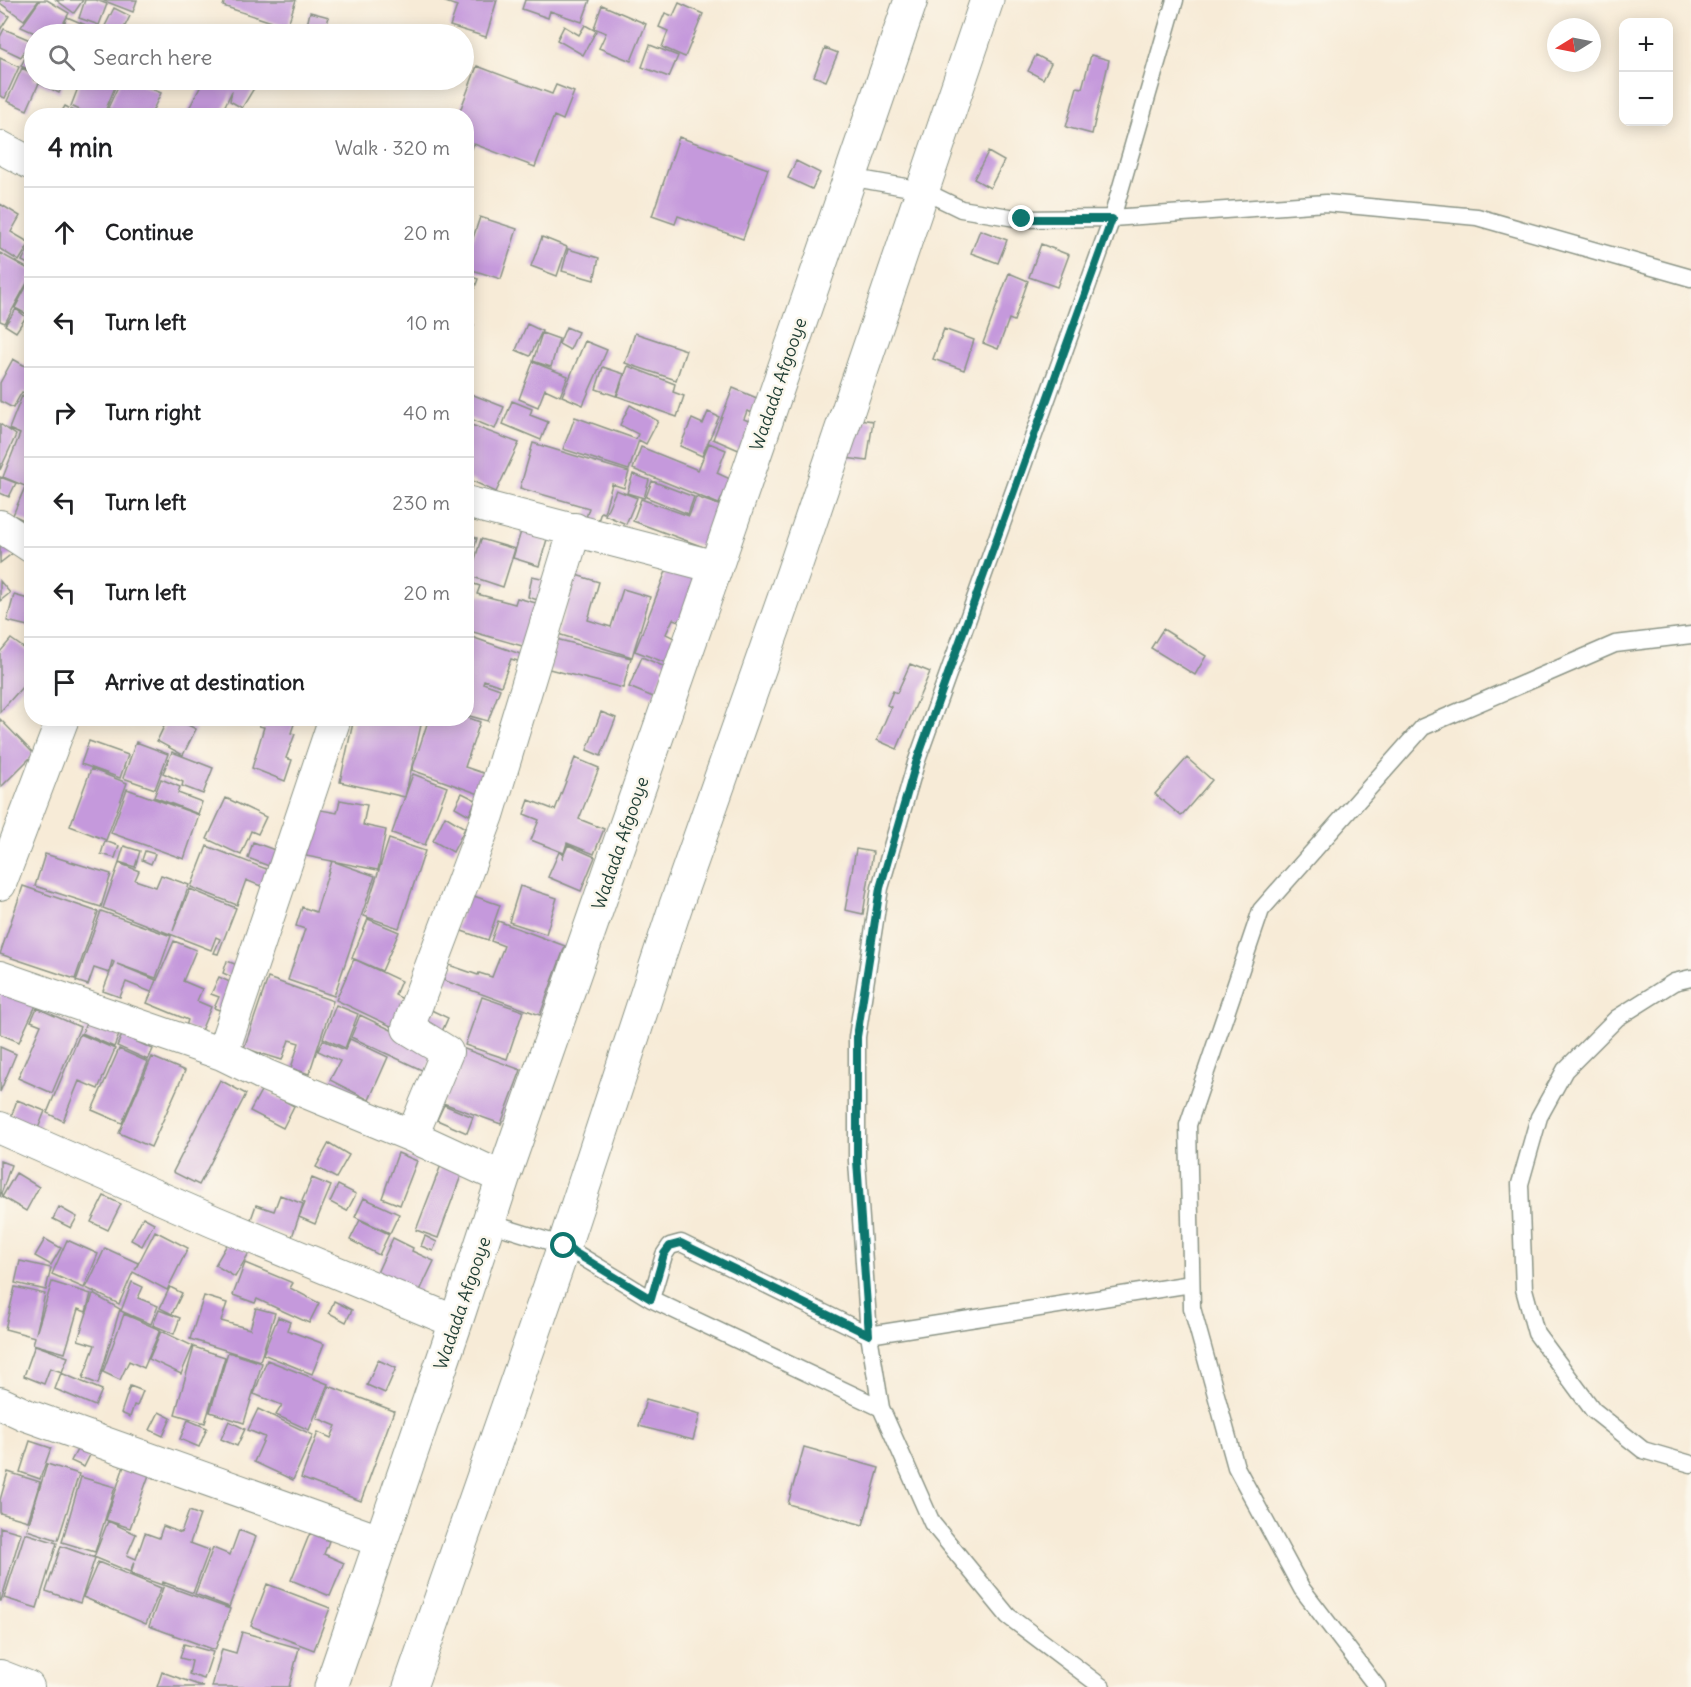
<!DOCTYPE html>
<meta charset="utf-8">
<style>
:root{--surface:#fff;--page:#f6f6f6;--text:#202124;--muted:#757577;--line:#e0e0e0}
body{margin:0;font-family:Delius,sans-serif;background:var(--page);color:var(--text)}
.controls{position:absolute;right:18px;top:18px;display:grid;overflow:hidden;border-radius:12px;box-shadow:0 3px 15px #0003}
.controls button{width:54px;height:54px;display:grid;place-items:center;padding:0;border:0;border-bottom:2px solid var(--line);background:var(--surface);color:var(--text);font:30px sans-serif}
.compass{position:absolute;left:1547px;top:18px;width:54px;height:54px;border-radius:50%;background:var(--surface);box-shadow:0 3px 15px #0003;rotate:260deg}
.stop{position:absolute;width:18px;height:18px;margin:-14px;border:4px solid #0f766e;border-radius:50%;background:#fff}
.stop.end{background:#0f766e;border-color:#fff;box-shadow:0 2px 6px #0008}
.list{margin:0;padding:0;list-style:none}
h2{display:flex;justify-content:space-between;align-items:center;height:78px;margin:0;padding:0 24px;font-size:26px}
h2 small{font-size:20px;font-weight:400;color:var(--muted)}
.list li{display:grid;grid-template-columns:39px 1fr auto;gap:18px;align-items:center;box-sizing:border-box;height:90px;padding:0 24px;border-top:2px solid var(--line)}
.list b{display:block;font-size:22px;white-space:nowrap}
.list em{font-size:20px;font-style:normal;color:var(--muted)}
.icon{flex:none;width:33px;height:33px;fill:none;stroke:currentColor;stroke-width:2;stroke-linecap:round;stroke-linejoin:round}
.map{position:relative;flex:none;width:1691px;height:1687px;overflow:hidden}
.search{position:absolute;background:var(--surface);box-shadow:0 3px 15px #0003;left:24px;top:24px;width:450px;height:66px;display:flex;align-items:center;gap:15px;box-sizing:border-box;padding:0 21px;border-radius:33px;color:var(--muted);font-size:22px}
.panel{position:absolute;background:var(--surface);box-shadow:0 3px 15px #0003;left:24px;top:108px;width:450px;height:618px;border-radius:24px}
.map>svg:first-child{display:block}
</style>
<div class="map">
<svg width="1691" height="1687" viewBox="0 0 1691 1687">
<rect width="100%" height="100%" fill="#fbf7ec"/>
<filter id="ink" filterUnits="userSpaceOnUse"><feTurbulence type="fractalNoise" baseFrequency=".0167" numOctaves="2"/><feDisplacementMap in="SourceGraphic" scale="12" xChannelSelector="R" yChannelSelector="G"/><feConvolveMatrix kernelMatrix="1 2 1 2 8 2 1 2 1" color-interpolation-filters="sRGB"/></filter>
<filter id="wash" filterUnits="userSpaceOnUse"><feTurbulence type="fractalNoise" baseFrequency=".008" numOctaves="4" result="noise"/><feDisplacementMap in="SourceGraphic" scale="24" xChannelSelector="R" yChannelSelector="G"/><feGaussianBlur stdDeviation="1.35" result="paint"/><feColorMatrix in="noise" values="0 0 0 0 0 0 0 0 0 0 0 0 0 0 0 0 0 1.4 0 .05"/><feComposite in="paint" operator="in"/></filter>
<g filter="url(#wash)">
<rect width="100%" height="100%" fill="#f7ebd7"/>
<g id="blocks">
<path fill="#c599dc" d="M0,0H39L24,20L0,3Z
M40,0H47L69,13L57,34H37L21,27Z
M56,0H83L74,13Z
M85,0H96L107,4L99,25L79,18Z
M102,0H137L133,12Z
M225,0H296L287,27L223,6Z
M440,0H497L486,37L450,26L457,6Z
M525,0H590L582,22L550,11L548,18L522,9Z
M679,3L703,14L685,57L662,47L668,31L659,27L665,13L673,16Z
M602,5L646,24L631,61L599,48L606,33L594,28Z
M114,8L130,16L121,34H117L104,28Z
M0,10L9,16L0,30Z
M310,12L329,17L324,34H305Z
M67,17L107,34H60Z
M585,25L596,31L583,55L557,40L564,26L579,35Z
M4,29L30,40L33,35L34,36V55L25,50L21,57L0,47V37Z
M650,45L678,56L669,77L642,67Z
M825,48L838,53L826,81L814,76Z
M1036,55L1051,63L1043,79L1028,71Z
M1091,55L1109,60L1092,134L1066,127L1077,87L1082,88Z
M26,56L34,60V72L21,66Z
M0,58L19,67L5,98L0,96Z
M477,66L552,94L556,85L574,92L563,120L554,116L535,167L474,144L471,151L466,149V116H458Z
M22,68L34,74V80H65L59,93L39,83L27,110L7,101Z
M81,80H118L103,116H93L71,106Z
M121,80H131L161,93L150,116H126L108,108Z
M204,80H259L242,108L230,101L232,91L220,116H185Z
M65,106L78,113L77,116H59Z
M679,137L768,169L743,239L678,216L675,224L652,216Z
M988,152L1004,161L990,188L974,179Z
M796,161L820,173L812,189L788,178Z
M0,204L20,216L11,232L30,243L19,261L0,249Z
M480,217L517,229L501,279L466,268V239L472,241Z
M980,230L1007,240L998,263L971,253Z
M542,237L567,247L557,276L531,266Z
M32,242V266L22,261Z
M1041,244L1069,255L1057,287L1029,277Z
M568,249L599,258L594,280L562,271Z
M0,253L32,271V274L5,323L0,321Z
M1009,273L1028,281L1014,321L1009,319L998,349L983,343Z
M466,275L478,279L467,309H466Z
M32,276V317L15,308Z
M16,309L26,317L16,332L5,325Z
M466,322L474,325L467,345H466Z
M527,324L542,331L530,356L516,350Z
M566,327L578,332L570,350L559,344Z
M944,329L974,340L964,370L933,359Z
M542,333L559,339L551,367L533,361Z
M635,333L686,350L676,380L625,363Z
M585,341L607,350L583,405L562,396Z
M13,359L32,370V391L29,395L22,392L13,408L0,401V383Z
M533,362L568,376L560,396L545,389L538,407L519,399Z
M628,366L675,384L673,392L684,396L677,417L617,396Z
M603,367L624,374L616,396L596,389Z
M733,388L759,399L753,413L747,411L744,419L753,423L741,451L713,439Z
M466,392L504,407L495,429L466,417Z
M22,396L32,400V489L3,477L20,434L9,429Z
M512,401L532,409L530,415L548,422L541,440L503,424Z
M630,405L658,421L646,444L639,440L629,470L563,449L575,417L636,439L638,434L620,425Z
M708,412L719,417L702,456L680,446L692,419L703,424Z
M852,418L873,421L867,461L846,458Z
M466,423L519,443L496,492L466,478Z
M0,424L16,435L0,470Z
M533,443L629,472L624,488L612,484L604,513L601,512L597,524L585,521L589,508L520,488Z
M709,443L726,450L717,473L730,479L719,504L633,469L641,447L698,470Z
M633,474L649,480L644,498L627,493Z
M0,477L16,483L9,497L0,493Z
M652,481L694,497L688,514L646,497Z
M25,487L32,490V524L13,515Z
M616,490L637,498L626,524L605,515Z
M696,497L724,507L709,549L633,521L641,499L689,516Z
M522,528L548,536L539,566L513,558Z
M466,535L477,538L467,577L466,576Z
M0,539L18,549L0,563Z
M481,539L515,549L503,587L470,576Z
M668,566L699,578L682,622L673,619L666,634L678,640L669,664L635,651Z
M576,575L599,582L588,620L611,627L623,589L650,597L632,657L558,634Z
M532,576L546,579L541,601L528,597Z
M0,581L10,593L0,601Z
M471,583L480,586L477,594L515,604L517,598L540,604L526,647L466,630V600Z
M14,595L32,600V627L7,621Z
M1163,629L1206,656L1195,675L1151,648Z
M466,635L523,655L521,662L511,659L501,686L484,680L483,683L500,689L488,721L466,715Z
M11,639L32,654V676L0,712V652Z
M556,639L631,658L623,688L549,669Z
M642,657L665,667L653,697L629,687Z
M910,664L930,672L897,749L877,740L891,707L887,705L893,691L897,693Z
M601,712L616,718L601,756L587,750Z
M466,717L480,722L465,767L489,775L482,795L412,770L429,718Z
M168,718H174L196,729L183,755L157,741Z
M261,718H296L291,733L295,734L286,758L292,760L285,781L252,768L264,727L259,726Z
M354,718H395L421,725L405,797L340,782Z
M0,719L34,754L0,788Z
M89,741L128,755L120,778L81,764Z
M136,742L168,754L155,789L123,778Z
M172,752L213,768L203,794L182,786L183,782L163,773Z
M575,758L599,768L579,819L604,829L594,854L567,843L564,853L531,840L539,820L524,814L529,800L555,810Z
M1187,758L1212,780L1181,816L1155,794Z
M91,769L127,783L106,840L70,826Z
M413,774L447,787L425,845L392,833Z
M161,779L180,787L178,793L202,802L198,814L154,797Z
M127,789L199,815L184,859L111,833Z
M462,793L476,800L469,815L455,807Z
M226,798L266,817L258,834L251,831L241,855L207,839Z
M340,800L367,805L363,825L386,830L378,870L306,856L316,809L337,813Z
M445,816L465,828L453,852L433,841Z
M389,839L425,851L399,928L364,916Z
M105,841L119,846L115,858L101,854Z
M253,842L280,852L274,868L248,858Z
M568,845L595,857L581,891L548,877L559,852L563,854L562,859Z
M124,846L140,851L135,867L119,862Z
M207,846L274,872L268,889L246,880L237,905L191,887Z
M856,849L873,852L863,914L845,910Z
M145,851L155,854L151,864L142,860Z
M45,854L111,874L101,907L35,886Z
M332,861L375,876L334,996L288,980L305,929L296,926L302,907L316,912Z
M119,863L139,871L135,880L156,887L161,875L189,885L173,931L190,889L236,908L218,954L214,953L220,939L216,937L211,950L103,908Z
M23,886L98,912L75,979L0,954Z
M520,886L557,898L546,934L509,922Z
M468,894L500,905L488,940L456,929Z
M101,911L171,936L156,978L117,964L156,980L151,992L126,982L120,997L103,991L114,962L112,961L109,973L94,968L88,985L76,981Z
M368,919L399,932L382,971L352,958Z
M498,921L565,946L540,1015L443,980L449,965L478,975L479,973L492,977L504,946L491,941Z
M174,941L196,950L183,981L202,989L197,1001L211,1007L200,1033L186,1026L188,1020L147,1003Z
M354,959L401,981L395,995L405,1000L393,1027L336,1000Z
M227,961L240,966L236,979L223,973Z
M219,977L234,984L222,1011L214,1008L219,997L211,994Z
M268,978L333,1001L309,1074L291,1068L299,1043L289,1040L282,1060L244,1048Z
M0,986L37,1003L19,1042L0,1034Z
M482,997L523,1011L507,1059L465,1045Z
M336,1005L358,1014L345,1048L323,1038Z
M425,1007L448,1018L439,1038L415,1027Z
M37,1008L80,1027L52,1093L18,1078L41,1025L31,1021Z
M360,1015L433,1050L426,1072L351,1037Z
M89,1016L121,1030L114,1047L82,1033Z
M80,1034L115,1049L98,1089L79,1081L63,1121L47,1113Z
M122,1035L153,1049L148,1060L117,1046Z
M350,1039L388,1057L369,1100L330,1080L340,1061L318,1051L323,1040L345,1050Z
M0,1047L16,1054L0,1092Z
M462,1048L521,1070L501,1124L443,1103Z
M119,1049L148,1062L122,1123L92,1110Z
M152,1057L185,1071L151,1147L119,1133Z
M220,1080L246,1094L199,1185L173,1172Z
M262,1089L294,1106L283,1128L250,1111Z
M17,1100L45,1111L37,1131L10,1120Z
M444,1105L473,1117L467,1133L437,1120Z
M329,1143L349,1155L336,1178L316,1167Z
M398,1153L417,1161L400,1205L382,1198Z
M0,1161L11,1165L0,1197Z
M441,1165L462,1173L438,1238L416,1230Z
M16,1173L39,1187L26,1211L2,1197Z
M312,1178L331,1186L315,1224L299,1217L305,1203L302,1201Z
M338,1185L356,1194L347,1211L330,1202Z
M280,1195L303,1204L292,1237L250,1222L256,1205L274,1211Z
M104,1196L121,1204L108,1230L91,1222Z
M364,1198L399,1214L390,1233L355,1217Z
M59,1207L77,1217L71,1228L53,1219Z
M143,1217L154,1223L142,1246L131,1240Z
M360,1220L389,1234L379,1255L350,1240Z
M155,1231L188,1248L167,1290L133,1272L119,1304L86,1288L105,1248L138,1263L135,1270Z
M425,1236L437,1242L433,1251L421,1246Z
M393,1238L413,1248L412,1251L434,1261L418,1295L376,1275Z
M45,1239L61,1248L51,1265L35,1256Z
M67,1240L98,1254L84,1288L52,1274Z
M229,1241L249,1253L235,1277L215,1265Z
M20,1261L51,1268L46,1290L15,1283Z
M245,1263L293,1283L290,1288L319,1303L309,1323L257,1299L255,1303L233,1295Z
M52,1282L91,1294L86,1312L78,1309L65,1353L33,1344L35,1337L5,1329L15,1287L45,1294L36,1334Z
M132,1282L143,1287L138,1298L158,1306L151,1324L121,1311Z
M170,1287L182,1293L172,1314L160,1308Z
M93,1294L120,1309L98,1384L83,1378L95,1345L78,1340Z
M204,1296L227,1303L221,1321L250,1329L256,1308L275,1313L260,1361L190,1339Z
M334,1301L352,1310L346,1322L329,1313Z
M159,1310L180,1318L174,1334L153,1325Z
M124,1314L160,1330L144,1368L129,1361L120,1380L103,1372Z
M278,1317L290,1322L287,1330L324,1344L312,1374L263,1354Z
M161,1331L193,1346L181,1374L149,1359Z
M35,1345L68,1357L62,1372L50,1368L44,1384L24,1376Z
M194,1347L225,1357L205,1423L175,1414Z
M228,1352L262,1363L244,1423L210,1412Z
M267,1360L328,1384L309,1430L276,1415L282,1405L254,1394Z
M378,1360L396,1368L385,1393L367,1385Z
M61,1373L102,1390L95,1406L55,1389Z
M130,1386L143,1391L137,1406L134,1405L130,1417L121,1413Z
M329,1386L394,1411L361,1501L301,1478L318,1432L331,1438L336,1426L317,1418Z
M646,1399L700,1414L693,1440L639,1426Z
M258,1409L313,1435L293,1480L254,1462L265,1437L248,1430Z
M159,1412L171,1418L163,1436L150,1430Z
M188,1420L207,1428L199,1447L180,1439Z
M229,1421L245,1429L237,1446L221,1439Z
M30,1441L51,1448L40,1479L20,1472Z
M804,1447L879,1468L863,1525L788,1504Z
M78,1448L90,1455L84,1467L71,1461Z
M47,1464L79,1474L58,1540L27,1530Z
M124,1466L149,1475L130,1528L106,1520Z
M8,1472L40,1482L28,1521L0,1513V1500Z
M81,1477L115,1487L95,1552L62,1542Z
M189,1511L200,1515L190,1543L209,1550L193,1593L163,1582L162,1585L131,1574L134,1562L130,1572L94,1557L108,1521L136,1534L127,1555L136,1559L145,1533L159,1538L163,1526L181,1533Z
M0,1527L21,1533L1,1601H0Z
M239,1530L256,1537L229,1607L195,1594L213,1548L230,1555Z
M25,1533L57,1543L37,1608L4,1598Z
M310,1533L329,1541L324,1554L344,1563L330,1596L291,1580Z
M61,1546L95,1558L80,1603L46,1591Z
M98,1562L161,1588L146,1624L83,1597Z
M267,1584L330,1608L314,1650L251,1626Z
M164,1585L230,1609L215,1650L149,1626Z
M242,1632L299,1648L289,1687H212L222,1649L236,1653Z
M184,1644L213,1652L204,1679L189,1674L192,1661L180,1658Z
M162,1672L204,1687H157Z"/>
</g>
</g>
<g filter="url(#ink)">
<use href="#blocks" fill-opacity="0" stroke="#8b9486" stroke-width="1.5"/>
<g fill="none" stroke-linecap="round" stroke-linejoin="round">
<defs>
<path id="service" d="M849,177L922,190L961,209L1022,219L1112,218L1326,203L1477,217L1691,278
M1691,978L1674,982L1617,1018L1565,1070L1539,1117L1520,1184L1524,1289L1536,1333L1593,1410L1643,1450L1691,1464
M489,1223L564,1246L651,1299L881,1408
M651,1299L664,1255L670,1246L681,1243L869,1335L1191,1284
M1102,1687L1008,1616L932,1523L881,1408L869,1335L857,1161V1037L880,888L916,763L1112,218L1175,0
M1377,1687L1302,1589L1236,1467L1192,1308L1188,1125L1261,910L1423,727L1615,644L1691,635"/>
<path id="minor" d="M0,147L32,164
M466,502L716,567
M0,526L32,547
M0,884L63,718
M0,977L222,1054L267,1076L412,1136L503,1178
M222,1054L335,718
M0,1128L215,1222L456,1322
M412,1136L447,1052L408,1028L488,815L575,529
M0,1403L26,1415L380,1541
M0,1676L28,1687"/>
<path id="trunk" d="M331,1687L456,1322L503,1178L716,567L911,0
M410,1687L564,1246L675,908L793,573L987,0"/>
</defs>
<use href="#service" stroke="#8b9486" stroke-width="19"/>
<use href="#minor" stroke="#8b9486" stroke-width="34"/>
<use href="#trunk" stroke="#8b9486" stroke-width="35"/>
<use href="#service" stroke="#fff" stroke-width="16"/>
<use href="#minor" stroke="#fff" stroke-width="32"/>
<use href="#trunk" stroke="#fff" stroke-width="33"/>
</g>
</g>
<g fill="none" stroke-linecap="round" stroke-linejoin="round" filter="url(#ink)">
<path stroke="#0f766e" stroke-width="8" d="M564,1246L651,1299L664,1254L670,1246L681,1243L869,1335L857,1161V1037L880,888L916,763L1112,219H1022"/>
</g>
<g text-anchor="middle" dominant-baseline="central" stroke-width="5" stroke-linejoin="round" paint-order="stroke">
<g font-size="18" fill="#1f3d34" stroke="#fbf7ec">
<text transform="translate(778 384) rotate(-71)">Wadada Afgooye</text>
<text transform="translate(620 843) rotate(-71)">Wadada Afgooye</text>
<text transform="translate(462 1303) rotate(-71)">Wadada Afgooye</text>
</g>
</g>
</svg>
<div class="controls">
<button>+</button>
<button>−</button>
</div>
<svg class="compass" viewBox="-18 -18 36 36"><path d="M0-13l5 13h-10z" fill="#e53935"/><path d="M0 13l5-13h-10z" fill="#757577"/></svg>
<div class="stop" style="left:564px;top:1246px"></div>
<div class="stop end" style="left:1022px;top:219px"></div>
<div class="search"><svg class="icon" aria-label="search" viewBox="0 0 24 24"><circle cx="10" cy="10" r="6"/><path d="M15 15l6 6"/></svg>Search here</div>
<section class="panel">
<h2>4 min<small>Walk · 320 m</small></h2>
<ul class="list">
<li><svg class="icon" aria-label="ahead" viewBox="0 0 24 24"><path d="M12 20V5M6 11l6-6 6 6"/></svg><div><b>Continue</b></div><em>20 m</em></li>
<li><svg class="icon" aria-label="left" viewBox="0 0 24 24"><path d="M17 20v-9H6M10 6l-5 5 5 5"/></svg><div><b>Turn left</b></div><em>10 m</em></li>
<li><svg class="icon" aria-label="right" viewBox="0 0 24 24"><path d="M7 20v-9h11M14 6l5 5-5 5"/></svg><div><b>Turn right</b></div><em>40 m</em></li>
<li><svg class="icon" aria-label="left" viewBox="0 0 24 24"><path d="M17 20v-9H6M10 6l-5 5 5 5"/></svg><div><b>Turn left</b></div><em>230 m</em></li>
<li><svg class="icon" aria-label="left" viewBox="0 0 24 24"><path d="M17 20v-9H6M10 6l-5 5 5 5"/></svg><div><b>Turn left</b></div><em>20 m</em></li>
<li><svg class="icon" aria-label="arrive" viewBox="0 0 24 24"><path d="M6 21V4h12l-3 4 3 4H6"/></svg><div><b>Arrive at destination</b></div></li>
</ul>
</section>
</div>
